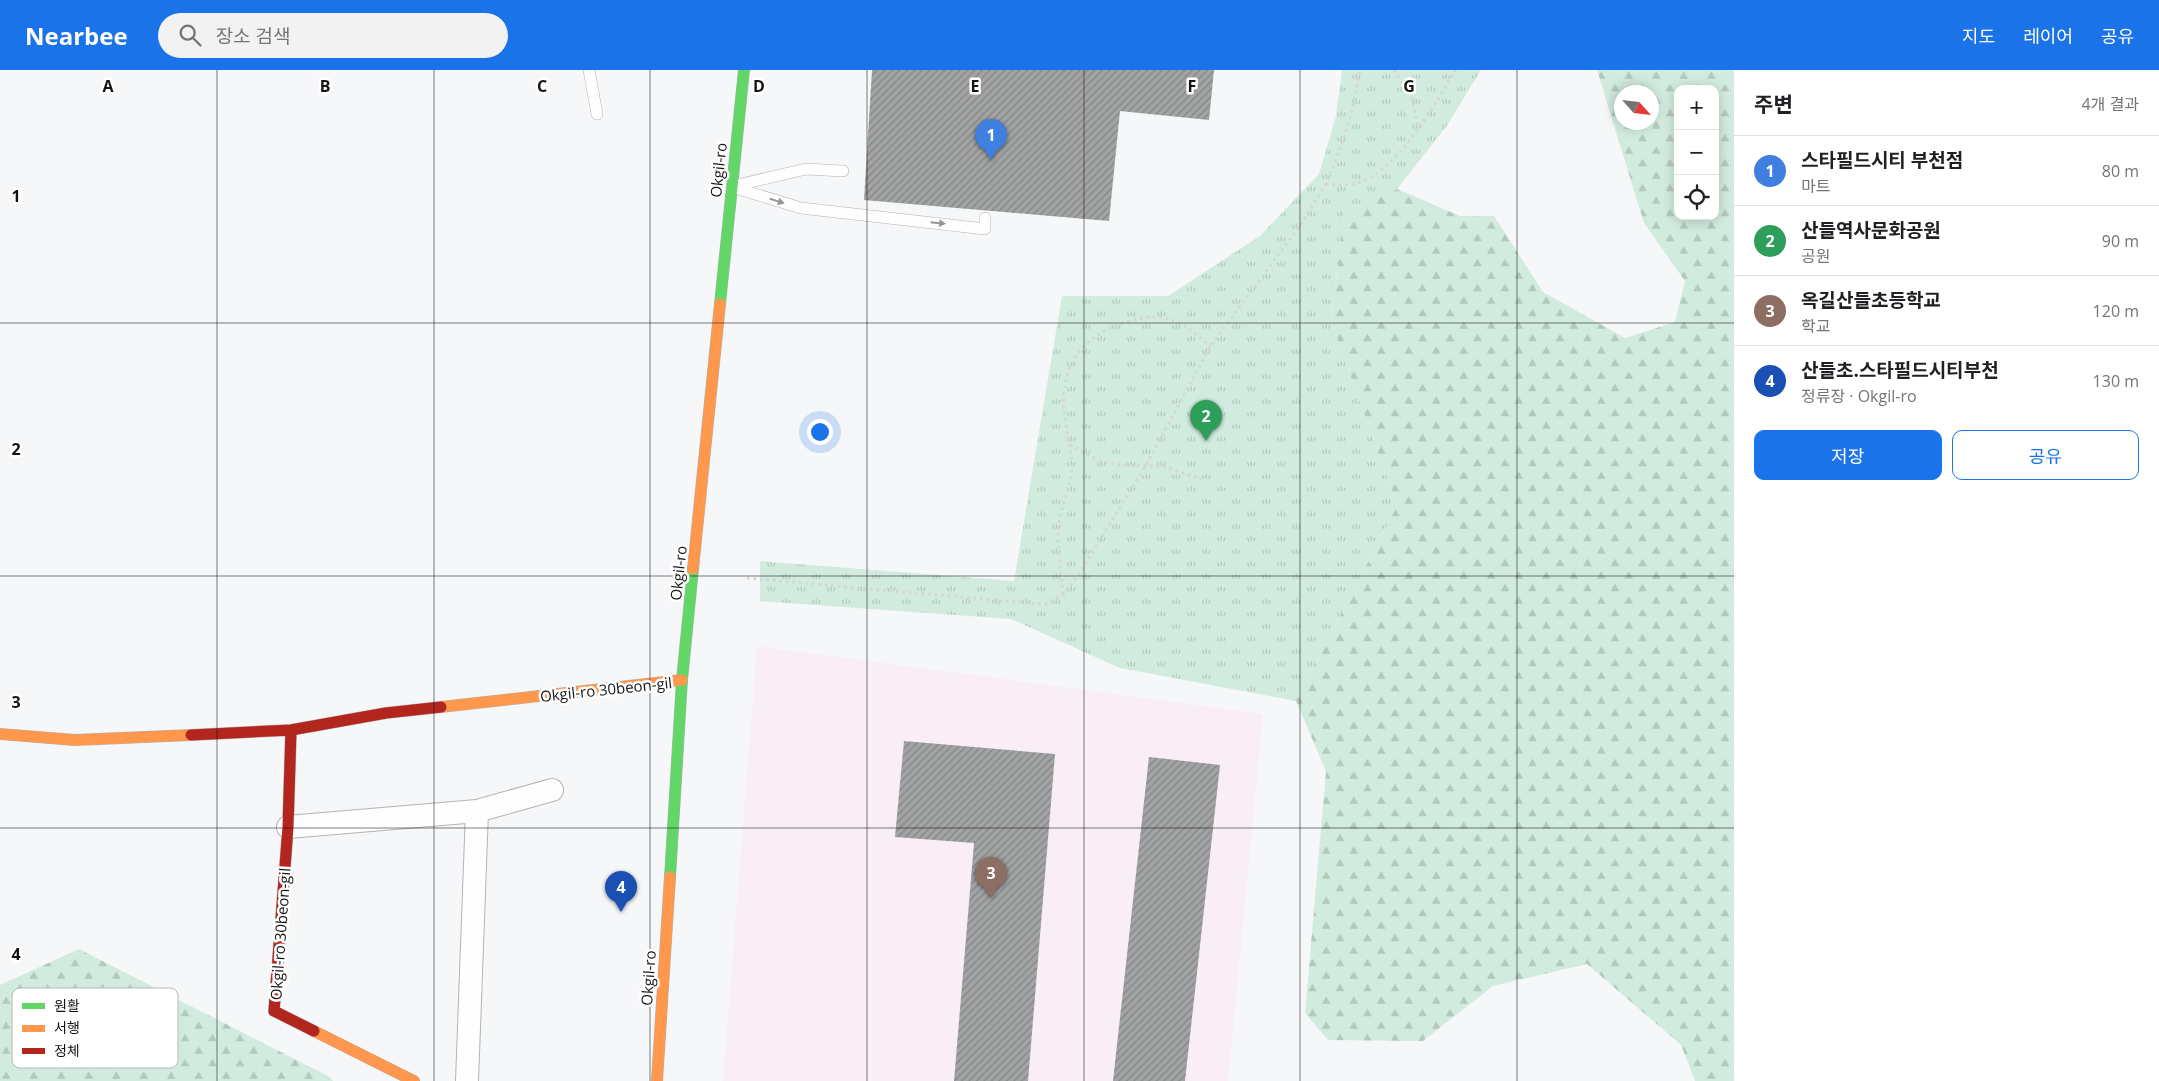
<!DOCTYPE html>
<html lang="ko">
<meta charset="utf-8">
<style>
:root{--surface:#fff;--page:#f2f2f2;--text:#202124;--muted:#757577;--line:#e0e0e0;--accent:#1a73e8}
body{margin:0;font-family:"Open Sans","Noto Sans KR",sans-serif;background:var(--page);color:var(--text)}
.controls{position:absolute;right:15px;top:15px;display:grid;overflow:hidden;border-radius:10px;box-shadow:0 2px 12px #0003}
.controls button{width:45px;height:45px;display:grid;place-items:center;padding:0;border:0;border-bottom:1px solid var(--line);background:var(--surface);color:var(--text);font:25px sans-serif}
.compass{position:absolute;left:1614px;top:15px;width:45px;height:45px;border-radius:50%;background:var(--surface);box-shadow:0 2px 12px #0003;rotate:117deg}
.you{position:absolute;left:819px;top:361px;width:18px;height:18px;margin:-12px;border:4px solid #fff;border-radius:50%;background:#1a73e8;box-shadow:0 0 0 8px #1a73e833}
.badge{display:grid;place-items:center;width:32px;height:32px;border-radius:50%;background:var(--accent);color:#fff;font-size:16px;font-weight:700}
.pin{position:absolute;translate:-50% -41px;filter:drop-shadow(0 1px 2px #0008)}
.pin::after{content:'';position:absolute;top:26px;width:18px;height:15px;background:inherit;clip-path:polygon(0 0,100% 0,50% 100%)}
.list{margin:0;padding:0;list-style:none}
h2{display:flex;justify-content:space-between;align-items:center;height:65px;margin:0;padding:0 20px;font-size:21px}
h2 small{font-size:16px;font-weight:400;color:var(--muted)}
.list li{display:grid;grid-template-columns:32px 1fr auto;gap:15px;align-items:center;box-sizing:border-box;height:70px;padding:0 20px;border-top:1px solid var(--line)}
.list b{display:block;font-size:19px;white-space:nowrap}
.list p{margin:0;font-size:16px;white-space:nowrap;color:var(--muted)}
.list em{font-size:16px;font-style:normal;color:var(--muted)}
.actions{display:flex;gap:10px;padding:15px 20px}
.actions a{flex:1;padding:11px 0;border:1px solid var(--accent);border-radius:10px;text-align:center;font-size:18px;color:var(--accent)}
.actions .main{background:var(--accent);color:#fff}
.icon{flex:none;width:28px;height:28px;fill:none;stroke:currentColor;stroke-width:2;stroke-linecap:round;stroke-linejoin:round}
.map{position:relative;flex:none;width:1734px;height:1011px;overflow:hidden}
header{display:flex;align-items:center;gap:30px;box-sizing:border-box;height:70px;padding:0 25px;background:var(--accent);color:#fff}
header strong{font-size:24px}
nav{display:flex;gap:28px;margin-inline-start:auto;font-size:18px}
.search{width:350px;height:45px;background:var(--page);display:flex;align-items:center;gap:12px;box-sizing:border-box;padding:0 18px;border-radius:28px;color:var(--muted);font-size:19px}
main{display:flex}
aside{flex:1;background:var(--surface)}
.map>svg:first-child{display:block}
</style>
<header>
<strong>Nearbee</strong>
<div class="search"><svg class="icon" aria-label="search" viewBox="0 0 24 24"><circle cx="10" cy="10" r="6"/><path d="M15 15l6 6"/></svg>장소 검색</div>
<nav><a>지도</a><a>레이어</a><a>공유</a></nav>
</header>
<main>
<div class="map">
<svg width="1734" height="1011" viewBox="0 0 1734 1011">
<defs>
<pattern id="forest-firs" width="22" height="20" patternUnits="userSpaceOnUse" patternTransform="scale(1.25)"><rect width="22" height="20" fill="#d2ebdf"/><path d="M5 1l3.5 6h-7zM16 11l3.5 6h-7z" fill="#b3c9be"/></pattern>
<pattern id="park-tufts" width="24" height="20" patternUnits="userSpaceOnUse" patternTransform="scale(1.25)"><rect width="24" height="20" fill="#d2ebdf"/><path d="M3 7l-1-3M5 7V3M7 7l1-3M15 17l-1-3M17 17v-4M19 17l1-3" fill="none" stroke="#b3c9be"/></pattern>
<pattern id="building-hatch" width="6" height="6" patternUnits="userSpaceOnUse" patternTransform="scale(1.25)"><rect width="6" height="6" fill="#a2a3a4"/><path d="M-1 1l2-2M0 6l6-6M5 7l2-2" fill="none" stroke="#838484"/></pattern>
</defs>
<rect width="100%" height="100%" fill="#f6f7f9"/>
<path fill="#f9edf6" d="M757,576L1263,644L1228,1011H723Z"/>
<path fill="url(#forest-firs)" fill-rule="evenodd" d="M1597,0H1734V1011H1695L1681,975L1587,894L1493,916L1423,971L1328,970L1305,943L1326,701L1296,631L1397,436L1331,251L1344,142L1397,119L1460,146H1494L1543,222L1625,268L1675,252L1685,211L1644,153ZM1678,19H1715V146H1678ZM1622,22H1652V52H1622Z
M79,879L330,1007L333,1011H0V915Z"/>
<path fill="url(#park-tufts)" d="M1342,0H1481L1446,57L1397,119L1344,142L1331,251L1397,436L1296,631L1120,598L1011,549L760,531V491L1014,511L1062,226H1168L1260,166L1319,104L1336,46Z"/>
<path fill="url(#building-hatch)" d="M872,0H1214L1209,50L1120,41L1109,151L864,130Z
M904,671L1055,684L1028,1011H954L974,773L895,767Z
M1149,687L1220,695L1185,1011H1113Z"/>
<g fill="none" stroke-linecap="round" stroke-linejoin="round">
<defs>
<path id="lane" d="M589,0L597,44
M733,116L806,99L843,101
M732,117L801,138L985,159V148"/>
<path id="street" d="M288,757L477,741L552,720
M467,1011L477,741"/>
<path id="fast" d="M720,234L744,0
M670,807L682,610L693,499"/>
<path id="slow" d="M693,499L720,234
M441,637L682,610
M0,664L75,670L191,665
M314,961L414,1011
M657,1011L670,807"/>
<path id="jam" d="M291,660L288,757L274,941L314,961
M191,665L291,660L386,643L441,637"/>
</defs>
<use href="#lane" stroke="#b3b3b5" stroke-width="12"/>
<use href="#street" stroke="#b3b3b5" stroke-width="24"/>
<use href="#fast" stroke="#b3b3b5" stroke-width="12"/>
<use href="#slow" stroke="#b3b3b5" stroke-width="12"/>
<use href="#jam" stroke="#b3b3b5" stroke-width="12"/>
<path stroke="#d5d5d6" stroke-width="3" stroke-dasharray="2.5 4" stroke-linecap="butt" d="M1394,0L1412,27L1418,59
M1326,114C1336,115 1344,116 1353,114C1396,105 1434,35 1456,0
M1070,375L1100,391L1119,395L1166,397L1201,409
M747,508L1026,533L1046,534L1063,525L1079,504L1146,395L1210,277L1301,154L1326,114L1340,79L1352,42L1360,0
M1063,524C1061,501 1056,475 1059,452C1061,437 1068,423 1071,408C1074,389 1067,366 1065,348C1058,297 1081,265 1129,251C1164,240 1185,252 1210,277"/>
<use href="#lane" stroke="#fefefe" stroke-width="11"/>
<use href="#street" stroke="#fefefe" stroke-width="22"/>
<use href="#fast" stroke="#63d668" stroke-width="11"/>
<use href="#slow" stroke="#ff974d" stroke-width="11"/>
<use href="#jam" stroke="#b3261e" stroke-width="11"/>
</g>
<defs><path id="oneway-solid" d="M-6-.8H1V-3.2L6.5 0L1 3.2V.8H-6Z" transform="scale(1.25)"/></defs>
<g fill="#949595">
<use href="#oneway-solid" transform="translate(777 131) rotate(17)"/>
<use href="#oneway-solid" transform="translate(938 153) rotate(6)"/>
</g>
<path fill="none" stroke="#131415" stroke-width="1" stroke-opacity="0.55" d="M217,0V1011M434,0V1011M650,0V1011M867,0V1011M1084,0V1011M1300,0V1011M1517,0V1011M0,253H1734M0,506H1734M0,758H1734"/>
<g text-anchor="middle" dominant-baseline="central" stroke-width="5" stroke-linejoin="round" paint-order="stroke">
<g font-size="15" fill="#131415" stroke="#fff">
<text transform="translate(718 100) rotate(-84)">Okgil-ro</text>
<text transform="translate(678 503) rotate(-84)">Okgil-ro</text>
<text transform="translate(606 619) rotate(-6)">Okgil-ro 30beon-gil</text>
<text transform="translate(280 864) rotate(-86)">Okgil-ro 30beon-gil</text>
<text transform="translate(648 908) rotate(-86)">Okgil-ro</text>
</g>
</g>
<rect x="12" y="918" width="166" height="80" rx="8" fill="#fff" stroke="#b8b8b9" stroke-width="1"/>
<rect x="22" y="933" width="23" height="6" fill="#63d668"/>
<rect x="22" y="955" width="23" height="7" fill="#ff974d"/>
<rect x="22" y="978" width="23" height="6" fill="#b3261e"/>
<g font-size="14" fill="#131415">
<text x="54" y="941">원활</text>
<text x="54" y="963">서행</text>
<text x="54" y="986">정체</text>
</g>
<g font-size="16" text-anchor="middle" font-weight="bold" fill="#131415" stroke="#fff" stroke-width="5" stroke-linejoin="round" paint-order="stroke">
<text x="108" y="22">A</text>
<text x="325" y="22">B</text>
<text x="542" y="22">C</text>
<text x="759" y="22">D</text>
<text x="975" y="22">E</text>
<text x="1192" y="22">F</text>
<text x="1409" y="22">G</text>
<text x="16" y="132">1</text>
<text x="16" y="385">2</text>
<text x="16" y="638">3</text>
<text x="16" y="890">4</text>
</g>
</svg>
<div class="controls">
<button>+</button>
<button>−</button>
<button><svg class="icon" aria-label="locate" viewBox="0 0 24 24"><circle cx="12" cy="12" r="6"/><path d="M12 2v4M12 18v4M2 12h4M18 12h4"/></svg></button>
</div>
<svg class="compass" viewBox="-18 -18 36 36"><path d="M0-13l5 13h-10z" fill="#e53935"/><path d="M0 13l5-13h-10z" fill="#757577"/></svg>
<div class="you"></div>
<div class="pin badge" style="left:991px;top:90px;background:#3f7fe0">1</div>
<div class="pin badge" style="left:1206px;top:371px;background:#2e9e5b">2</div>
<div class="pin badge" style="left:991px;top:828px;background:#8d6e63">3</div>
<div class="pin badge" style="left:621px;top:842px;background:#1a4fb4">4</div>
</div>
<aside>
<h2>주변<small>4개 결과</small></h2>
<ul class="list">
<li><span class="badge" style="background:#3f7fe0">1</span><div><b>스타필드시티 부천점</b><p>마트</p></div><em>80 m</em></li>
<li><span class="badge" style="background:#2e9e5b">2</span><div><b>산들역사문화공원</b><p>공원</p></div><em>90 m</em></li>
<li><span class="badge" style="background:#8d6e63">3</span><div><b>옥길산들초등학교</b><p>학교</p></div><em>120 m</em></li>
<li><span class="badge" style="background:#1a4fb4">4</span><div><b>산들초.스타필드시티부천</b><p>정류장 · Okgil-ro</p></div><em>130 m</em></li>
</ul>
<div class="actions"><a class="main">저장</a><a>공유</a></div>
</aside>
</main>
